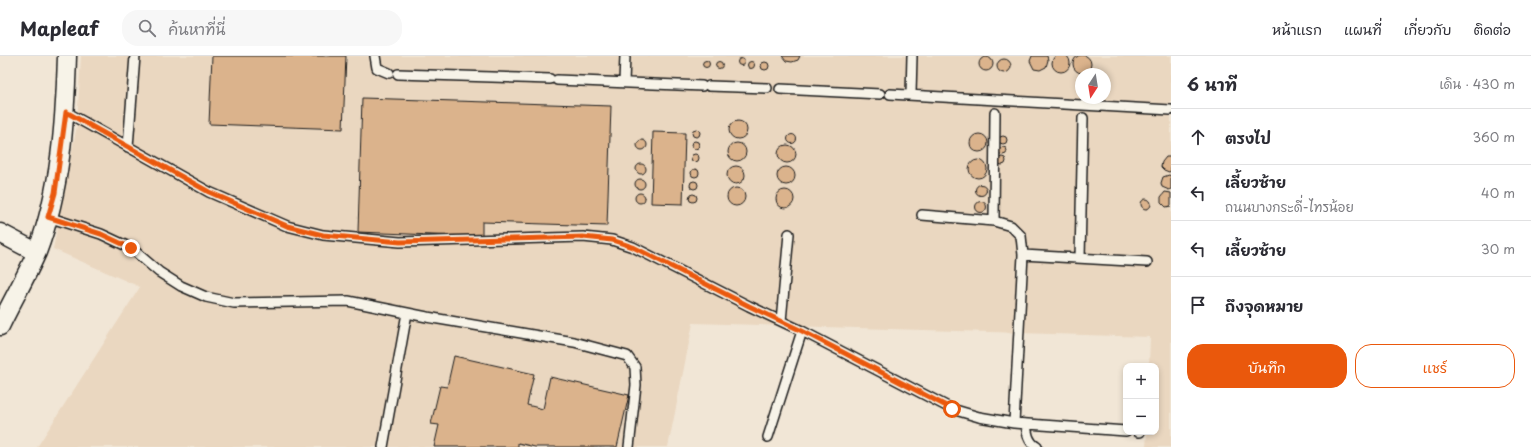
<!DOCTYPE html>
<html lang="th">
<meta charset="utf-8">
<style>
:root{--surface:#fff;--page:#f7f7f7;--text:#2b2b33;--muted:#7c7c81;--line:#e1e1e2;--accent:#ea580c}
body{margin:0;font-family:"Playpen Sans","Playpen Sans Thai",sans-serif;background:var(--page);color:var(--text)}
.controls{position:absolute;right:12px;bottom:12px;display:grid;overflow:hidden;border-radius:8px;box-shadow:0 2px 6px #0003}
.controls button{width:36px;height:36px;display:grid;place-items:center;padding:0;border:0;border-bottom:1px solid var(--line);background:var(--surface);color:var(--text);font:20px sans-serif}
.compass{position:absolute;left:1075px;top:12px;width:36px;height:36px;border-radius:50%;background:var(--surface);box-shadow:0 2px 6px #0003;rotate:192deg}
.stop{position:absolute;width:12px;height:12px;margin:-9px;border:3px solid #ea580c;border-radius:50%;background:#fff}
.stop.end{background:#ea580c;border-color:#fff;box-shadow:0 1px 4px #0008}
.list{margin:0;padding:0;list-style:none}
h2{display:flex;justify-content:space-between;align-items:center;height:52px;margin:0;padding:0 16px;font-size:17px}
h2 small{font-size:13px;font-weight:400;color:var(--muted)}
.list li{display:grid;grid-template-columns:26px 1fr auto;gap:12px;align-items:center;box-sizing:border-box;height:56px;padding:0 16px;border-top:1px solid var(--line)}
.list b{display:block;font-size:15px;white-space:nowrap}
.list p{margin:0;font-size:13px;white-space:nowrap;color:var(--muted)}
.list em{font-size:13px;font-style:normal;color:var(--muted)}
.actions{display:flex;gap:8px;padding:12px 16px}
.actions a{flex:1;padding:9px 0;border:1px solid var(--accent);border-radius:16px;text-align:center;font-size:14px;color:var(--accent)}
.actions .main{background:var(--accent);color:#fff}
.icon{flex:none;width:22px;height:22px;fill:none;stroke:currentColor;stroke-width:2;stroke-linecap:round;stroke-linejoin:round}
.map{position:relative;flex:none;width:1171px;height:391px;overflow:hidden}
header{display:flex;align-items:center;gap:24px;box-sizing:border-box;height:56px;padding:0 20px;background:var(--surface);border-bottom:1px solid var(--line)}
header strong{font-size:19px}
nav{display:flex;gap:22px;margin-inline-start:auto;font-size:14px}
.search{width:280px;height:36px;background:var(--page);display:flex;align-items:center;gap:10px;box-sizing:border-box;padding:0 14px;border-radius:16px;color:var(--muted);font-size:15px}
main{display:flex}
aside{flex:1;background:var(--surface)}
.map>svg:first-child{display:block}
</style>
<header>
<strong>Mapleaf</strong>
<div class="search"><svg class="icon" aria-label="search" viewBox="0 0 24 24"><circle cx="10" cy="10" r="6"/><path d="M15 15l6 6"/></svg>ค้นหาที่นี่</div>
<nav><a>หน้าแรก</a><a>แผนที่</a><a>เกี่ยวกับ</a><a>ติดต่อ</a></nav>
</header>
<main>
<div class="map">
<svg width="1171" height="391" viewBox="0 0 1171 391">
<rect width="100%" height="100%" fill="#f1e6d6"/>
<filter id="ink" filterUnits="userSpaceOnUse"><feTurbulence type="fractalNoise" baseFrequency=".025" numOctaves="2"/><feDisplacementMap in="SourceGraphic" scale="8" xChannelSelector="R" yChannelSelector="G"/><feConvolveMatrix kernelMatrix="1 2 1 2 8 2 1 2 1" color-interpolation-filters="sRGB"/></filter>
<g filter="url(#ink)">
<path fill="#ead7c0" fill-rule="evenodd" d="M81,0H1171V391H1146L1147,376H1156V310H1149L1150,281L693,267L668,391H37L140,231L53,193L77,69ZM1081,18H1105V42H1081Z"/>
<path fill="#dbb38c" stroke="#1c1c1c" d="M1052 7a9 9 0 1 1 18 0a9 9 0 1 1-18 0Z
M1073 8a9 9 0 1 1 18 0a9 9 0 1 1-18 0Z
M212,0H346L343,73L209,68Z
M782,0H800L798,4L792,6L786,5Z
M1032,0H1047L1048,4L1046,11L1040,14L1034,13L1030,5Z
M979 8a7 7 0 1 1 14 0a7 7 0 1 1-14 0Z
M737.5 6a3.5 3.5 0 1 1 7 0a3.5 3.5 0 1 1-7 0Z
M997 10a7 7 0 1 1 14 0a7 7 0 1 1-14 0Z
M702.5 8a3.5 3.5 0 1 1 7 0a3.5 3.5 0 1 1-7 0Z
M747.5 9a3.5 3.5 0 1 1 7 0a3.5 3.5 0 1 1-7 0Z
M715.5 9a3.5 3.5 0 1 1 7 0a3.5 3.5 0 1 1-7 0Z
M761 10a4 4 0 1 1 8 0a4 4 0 1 1-8 0Z
M362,42L611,50L607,170L482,166V181L358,176Z
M729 74a9 9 0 1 1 18 0a9 9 0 1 1-18 0Z
M692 77a4 4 0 1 1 8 0a4 4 0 1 1-8 0Z
M653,76L685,77L683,148L651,147Z
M970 87a9 9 0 1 1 18 0a9 9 0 1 1-18 0Z
M787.5 83a4.5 4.5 0 1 1 9 0a4.5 4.5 0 1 1-9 0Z
M999 84a4 4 0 1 1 8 0a4 4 0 1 1-8 0Z
M637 89a5 5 0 1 1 10 0a5 5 0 1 1-10 0Z
M691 89a4 4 0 1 1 8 0a4 4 0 1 1-8 0Z
M728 96a9 9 0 1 1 18 0a9 9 0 1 1-18 0Z
M778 98a9 9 0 1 1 18 0a9 9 0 1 1-18 0Z
M999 95a4 4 0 1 1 8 0a4 4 0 1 1-8 0Z
M691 102a4 4 0 1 1 8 0a4 4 0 1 1-8 0Z
M1166,101H1171V115L1169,116L1164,114L1161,111L1162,106Z
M998 105a4 4 0 1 1 8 0a4 4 0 1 1-8 0Z
M969 113a9 9 0 1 1 18 0a9 9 0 1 1-18 0Z
M636 113a5 5 0 1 1 10 0a5 5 0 1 1-10 0Z
M727 119a9 9 0 1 1 18 0a9 9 0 1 1-18 0Z
M777 120a9 9 0 1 1 18 0a9 9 0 1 1-18 0Z
M691 117a4 4 0 1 1 8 0a4 4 0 1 1-8 0Z
M1169,119L1171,120V133L1169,134L1162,131L1161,127L1163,121Z
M635 128a5 5 0 1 1 10 0a5 5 0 1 1-10 0Z
M690 129a4 4 0 1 1 8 0a4 4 0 1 1-8 0Z
M975.5 134a5.5 5.5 0 1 1 11 0a5.5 5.5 0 1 1-11 0Z
M727 141a9 9 0 1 1 18 0a9 9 0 1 1-18 0Z
M776 143a9 9 0 1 1 18 0a9 9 0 1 1-18 0Z
M1165,136L1171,137V150L1166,151L1161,146V141Z
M635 142a5 5 0 1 1 10 0a5 5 0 1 1-10 0Z
M689 142a4 4 0 1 1 8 0a4 4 0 1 1-8 0Z
M1141 148a5 5 0 1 1 10 0a5 5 0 1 1-10 0Z
M975.5 151a5.5 5.5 0 1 1 11 0a5.5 5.5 0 1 1-11 0Z
M454,300L534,318L527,349L543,353L550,321L629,339L617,391H535L518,387V391H434L439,369L431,368L440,330L447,331Z"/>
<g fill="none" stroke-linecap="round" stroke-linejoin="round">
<defs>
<path id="service" d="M375,0L377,12L389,17
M398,18L550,23
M557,24L702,30
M624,26L625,0
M709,30L767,32
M780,33L880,38
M890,38L1171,54
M911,38L912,0
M66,56L209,136L287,170L323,179L400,186L583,181L612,184L633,191L749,250L802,275L952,353L979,361L1014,367L1126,375
M128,91L135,0
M922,159L994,165L1011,170L1021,180L1023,199L1014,367
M48,161L101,178L131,192L159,216L181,230L206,241L234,247L348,245L427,261L574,286L627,300L635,311L636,329L629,391
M994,165L995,57
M1023,199L1147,206
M1080,202L1083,62
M781,265L789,178
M1026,368C1027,377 1028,386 1037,391
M1138,376H1140
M768,381L802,275
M383,391L407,257"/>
<path id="minor" d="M0,177L36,196
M0,270C12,245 26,221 37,196C61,133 65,66 67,0"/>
</defs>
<use href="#service" stroke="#1c1c1c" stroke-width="12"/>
<use href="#minor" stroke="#1c1c1c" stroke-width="21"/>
<use href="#service" stroke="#f7f3e8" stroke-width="9"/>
<use href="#minor" stroke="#f7f3e8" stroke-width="18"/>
</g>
</g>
<g fill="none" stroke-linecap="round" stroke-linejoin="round" filter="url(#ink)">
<path stroke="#ea580c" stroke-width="5" d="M131,192L101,178L48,161L55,137L66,56L209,136L287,170L323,179L400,186L583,181L612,184L633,191L749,250L802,275L952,353"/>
</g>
</svg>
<div class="controls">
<button>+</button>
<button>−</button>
</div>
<svg class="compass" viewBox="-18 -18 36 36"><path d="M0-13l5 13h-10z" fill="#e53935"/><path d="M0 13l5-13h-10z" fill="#7c7c81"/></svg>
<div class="stop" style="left:952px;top:353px"></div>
<div class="stop end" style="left:131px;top:192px"></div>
</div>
<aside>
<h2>6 นาที<small>เดิน · 430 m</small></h2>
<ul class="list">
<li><svg class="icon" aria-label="ahead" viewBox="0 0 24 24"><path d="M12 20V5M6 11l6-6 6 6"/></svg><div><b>ตรงไป</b></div><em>360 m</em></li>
<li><svg class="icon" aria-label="left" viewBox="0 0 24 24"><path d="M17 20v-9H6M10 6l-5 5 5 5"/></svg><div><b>เลี้ยวซ้าย</b><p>ถนนบางกระดี่-ไทรน้อย</p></div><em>40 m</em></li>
<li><svg class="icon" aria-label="left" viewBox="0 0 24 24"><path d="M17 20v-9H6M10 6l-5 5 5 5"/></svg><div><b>เลี้ยวซ้าย</b></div><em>30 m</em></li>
<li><svg class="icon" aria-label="arrive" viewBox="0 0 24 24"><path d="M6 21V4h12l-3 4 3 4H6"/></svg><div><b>ถึงจุดหมาย</b></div></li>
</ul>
<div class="actions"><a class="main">บันทึก</a><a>แชร์</a></div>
</aside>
</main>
